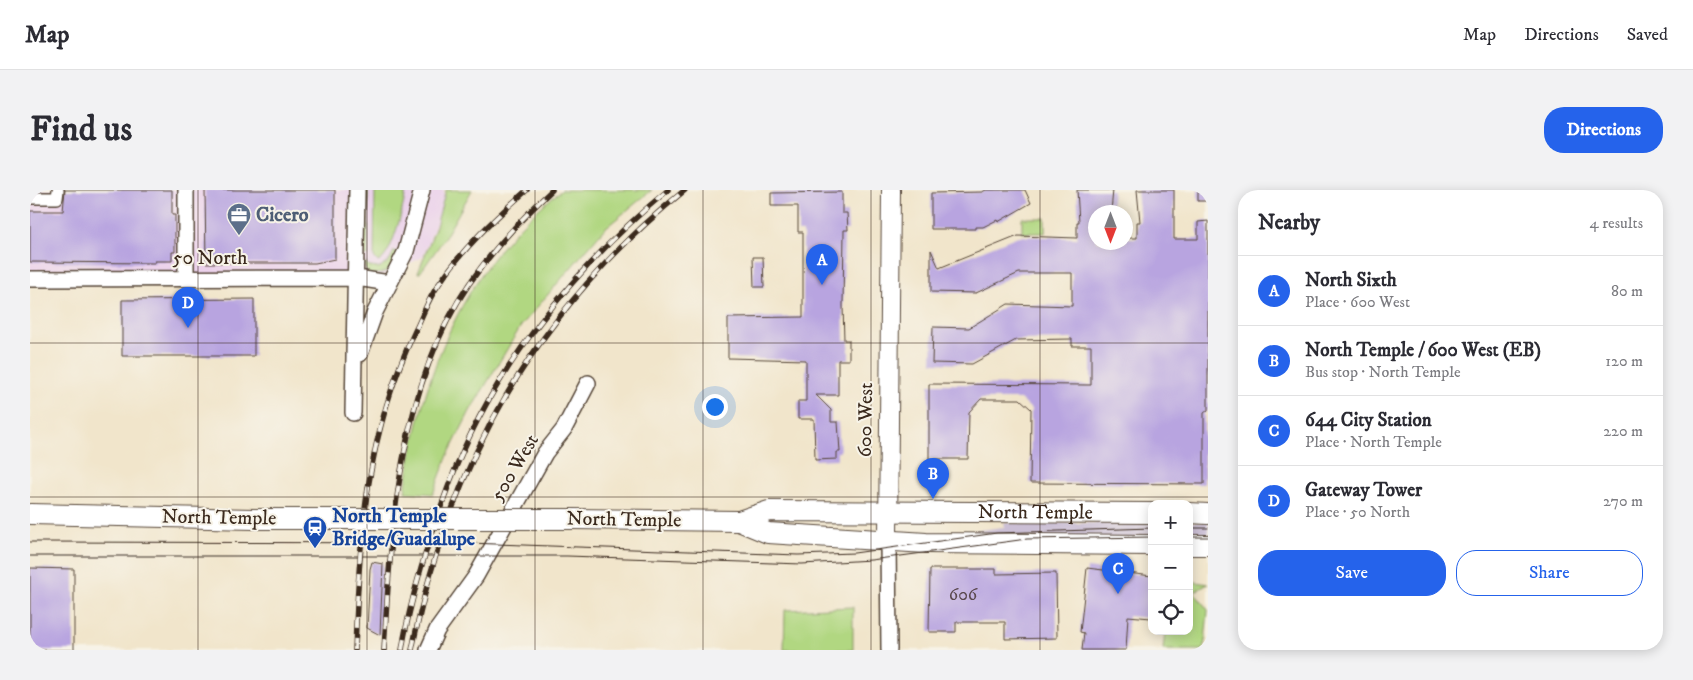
<!DOCTYPE html>
<meta charset="utf-8">
<style>
:root{--surface:#fff;--page:#f2f2f3;--text:#2b2b33;--muted:#7c7c81;--line:#e1e1e2;--accent:#2563eb}
body{margin:0;font-family:"IM FELL DW Pica",serif;background:var(--page);color:var(--text)}
.controls{position:absolute;right:15px;bottom:15px;display:grid;overflow:hidden;border-radius:10px;box-shadow:0 2px 12px #0003}
.controls button{width:45px;height:45px;display:grid;place-items:center;padding:0;border:0;border-bottom:1px solid var(--line);background:var(--surface);color:var(--text);font:25px sans-serif}
.compass{position:absolute;left:1058px;top:15px;width:45px;height:45px;border-radius:50%;background:var(--surface);box-shadow:0 2px 12px #0003;rotate:180deg}
.you{position:absolute;left:684px;top:216px;width:18px;height:18px;margin:-12px;border:4px solid #fff;border-radius:50%;background:#1a73e8;box-shadow:0 0 0 8px #1a73e833}
.badge{display:grid;place-items:center;width:32px;height:32px;border-radius:50%;background:var(--accent);color:#fff;font-size:16px;font-weight:700}
.pin{position:absolute;translate:-50% -41px;filter:drop-shadow(0 1px 2px #0008)}
.pin::after{content:'';position:absolute;top:26px;width:18px;height:15px;background:inherit;clip-path:polygon(0 0,100% 0,50% 100%)}
.list{margin:0;padding:0;list-style:none}
h2{display:flex;justify-content:space-between;align-items:center;height:65px;margin:0;padding:0 20px;font-size:21px}
h2 small{font-size:16px;font-weight:400;color:var(--muted)}
.list li{display:grid;grid-template-columns:32px 1fr auto;gap:15px;align-items:center;box-sizing:border-box;height:70px;padding:0 20px;border-top:1px solid var(--line)}
.list b{display:block;font-size:19px;white-space:nowrap}
.list p{margin:0;font-size:16px;white-space:nowrap;color:var(--muted)}
.list em{font-size:16px;font-style:normal;color:var(--muted)}
.actions{display:flex;gap:10px;padding:15px 20px}
.actions a{flex:1;padding:11px 0;border:1px solid var(--accent);border-radius:20px;text-align:center;font-size:18px;color:var(--accent)}
.actions .main{background:var(--accent);color:#fff}
.icon{flex:none;width:28px;height:28px;fill:none;stroke:currentColor;stroke-width:2;stroke-linecap:round;stroke-linejoin:round}
.map{position:relative;flex:none;width:1178px;height:460px;overflow:hidden;border-radius:20px}
header{display:flex;align-items:center;gap:30px;box-sizing:border-box;height:70px;padding:0 25px;background:var(--surface);border-bottom:1px solid var(--line)}
header strong{font-size:24px}
nav{display:flex;gap:28px;margin-inline-start:auto;font-size:18px}
.intro{display:flex;align-items:center;justify-content:space-between;box-sizing:border-box;height:120px;padding:0 30px}
h1{margin:0;font-size:35px}
.button{padding:12px 22px;border-radius:20px;background:var(--accent);color:#fff;font-size:18px;font-weight:700}
main{display:flex;gap:30px;padding:0 30px}
aside{flex:1;background:var(--surface);border-radius:20px;box-shadow:0 2px 12px #0003}
.map>svg:first-child{display:block}
</style>
<header>
<strong>Map</strong>
<nav><a>Map</a><a>Directions</a><a>Saved</a></nav>
</header>
<div class="intro"><h1>Find us</h1><a class="button">Directions</a></div>
<main>
<div class="map">
<svg width="1178" height="460" viewBox="0 0 1178 460">
<rect width="100%" height="100%" fill="#f7f3e8"/>
<filter id="ink" filterUnits="userSpaceOnUse"><feTurbulence type="fractalNoise" baseFrequency=".02" numOctaves="2"/><feDisplacementMap in="SourceGraphic" scale="10" xChannelSelector="R" yChannelSelector="G"/><feConvolveMatrix kernelMatrix="1 2 1 2 8 2 1 2 1" color-interpolation-filters="sRGB"/></filter>
<filter id="wash" filterUnits="userSpaceOnUse"><feTurbulence type="fractalNoise" baseFrequency=".0096" numOctaves="4" result="noise"/><feDisplacementMap in="SourceGraphic" scale="20" xChannelSelector="R" yChannelSelector="G"/><feGaussianBlur stdDeviation="1.12" result="paint"/><feColorMatrix in="noise" values="0 0 0 0 0 0 0 0 0 0 0 0 0 0 0 0 0 1.4 0 .05"/><feComposite in="paint" operator="in"/></filter>
<g filter="url(#wash)">
<rect width="100%" height="100%" fill="#f1e5cb"/>
<path fill="#ebd1eb" d="M0,0H414V12L393,67L344,90L0,93Z"/>
<path fill="#cbbfd5" d="M1159,332H1178V350H1159Z
M974,333H1122V350H1053L925,343L974,337Z"/>
<path fill="#b1d781" stroke="#768050" d="M333,0H338V66H333Z
M345,0H376C374,14 362,68 348,72L344,67Z
M416,0H442L414,49L390,83H388L406,36Z
M532,0H622L574,39L491,136L440,221L418,265L403,304L375,302C391,185 434,73 532,0Z
M992,28H1015V43H992Z
M364,61L370,63C359,80 359,85 338,84L332,73H336L340,77L349,78L359,71Z
M1159,391L1178,394L1164,402L1178,420L1174,460H1133L1135,441H1159Z
M823,417V460H754L755,420Z"/>
<g id="blocks">
<path fill="#b8a4e0" d="M35,0H142V25H145V62H142V71H125V73L0,72V21H33Z
M175,0H305V69L285,73H176Z
M956,0H995L1001,13L968,32L967,30L953,37H945V39H901V3L952,2Z
M1047,0H1083L1081,22H1066V52H1096V48H1107V32H1110L1107,0H1144V49H1168V32L1178,31V220L1174,223V294L1000,293L1001,219L990,209H951L939,222L938,269H899V194L1061,195V156H1042V149L986,150L942,174L902,173L903,137L939,138L978,114L1042,116V83H989L946,103L901,102V60L909,78L988,46L1047,48V32H1049Z
M1168,0H1178V11H1168Z
M812,2V23H817L818,40H814L813,116L814,150H819V170H808V205H786L801,220V232H808L810,262H807V269L785,270L784,229H768V211H776V170L698,168V128L773,127V42H768V16H741V3Z
M723,67H733L734,97H724Z
M224,109V166H92V110Z
M342,372L353,374L350,445L337,438L340,379Z
M0,378L44,379V460H0Z
M1057,378L1122,386L1121,428L1098,426L1096,460H1052L1054,443L1050,442Z
M900,379H966V384L1026,383L1027,448L975,449V432H926V442H899Z"/>
</g>
</g>
<g filter="url(#ink)">
<use href="#blocks" fill-opacity="0" stroke="#564638" stroke-width="1"/>
<g fill="none" stroke-linecap="round" stroke-linejoin="round">
<defs>
<path id="pedestrian" d="M0,8H27L28,0"/>
<path id="minor" d="M156,0V87
M0,89L327,88L359,93
M330,164L345,122L376,61L392,0
M323,223L327,0
M858,349L859,460
M398,460L407,440L446,386L515,263L534,239L558,193"/>
<path id="tertiary" d="M858,349L861,0"/>
<g id="secondary">
<path d="M1159,323L1178,324"/>
<path d="M0,324L224,329"/>
<path d="M542,329L709,331L738,343L896,353L1122,355"/>
<path id="s1" d="M709,331L739,321L1122,323"/>
<path d="M1159,355H1178"/>
</g>
</defs>
<use href="#pedestrian" stroke="#564638" stroke-width="14"/>
<use href="#minor" stroke="#564638" stroke-width="18"/>
<use href="#tertiary" stroke="#564638" stroke-width="20"/>
<use href="#secondary" stroke="#564638" stroke-width="22"/>
<use href="#pedestrian" stroke="#fff" stroke-width="11"/>
<use href="#minor" stroke="#fff" stroke-width="15"/>
<use href="#tertiary" stroke="#fff" stroke-width="18"/>
<use href="#secondary" stroke="#fff" stroke-width="20"/>
<path stroke="#3b2a1e" stroke-width="1" d="M1159,338H1178
M1159,347H1178
M0,352L438,353L768,365L824,363L967,343L1122,338
M0,366H537L772,374L841,370L997,349L1122,347"/>
<defs>
<path id="rail" d="M325,460C329,348 336,244 385,141C393,125 398,109 409,94C433,58 465,28 497,0
M354,460C361,339 369,197 439,94C463,59 491,29 522,0
M372,460C378,422 389,383 401,346C407,328 413,310 420,292C463,178 545,77 638,0
M382,460C419,273 506,120 655,0"/>
</defs>
<use href="#rail" stroke="#3b2a1e" stroke-width="5.5"/>
<use href="#rail" stroke="#f7f3e8" stroke-width="4" stroke-dasharray="11" stroke-linecap="butt"/>
<defs>
<path id="secondary-bridge" d="M224,329H542"/>
</defs>
<use href="#secondary-bridge" stroke="#564638" stroke-width="22" stroke-linecap="butt"/>
<use href="#secondary-bridge" stroke="#fff" stroke-width="20"/>
</g>
</g>
<path fill="none" stroke="#3b2a1e" stroke-width="1" stroke-opacity="0.55" d="M168,0V460M337,0V460M505,0V460M673,0V460M841,0V460M1010,0V460M0,153H1178M0,307H1178"/>
<defs>
<symbol id="office-pin" viewBox="-11 -11 22 30"><path d="M0 17L-7.5 6A9.5 9.5 0 1 1 7.5 6Z" fill="#5c6f8a" stroke="#f7f3e8"/><path d="M-6-3h4V-5.5h4V-3h4V5H-6ZM-1-4.5V-3h2v-1.5ZM-6 0V1H6V0Z" fill="#fff"/></symbol>
<symbol id="station-pin" viewBox="-11 -11 22 30"><path d="M0 17L-7.5 6A9.5 9.5 0 1 1 7.5 6Z" fill="#1a4fb4" stroke="#f7f3e8"/><path d="M-3-6H3Q5-6 5-4V2Q5 4 3 4L4.5 6H3L1.5 4h-3L-3 6H-4.5L-3 4Q-5 4-5 2V-4Q-5-6-3-6ZM-3.5-4v3h7v-3ZM-3.5 1v1.5H-2V1ZM2 1v1.5H3.5V1Z" fill="#fff"/></symbol>
</defs>
<g fill-rule="evenodd">
<use href="#office-pin" x="195" y="11" width="28" height="38"/>
<use href="#station-pin" x="271" y="324" width="28" height="38"/>
</g>
<g text-anchor="middle" dominant-baseline="central" stroke-width="4" stroke-linejoin="round" paint-order="stroke">
<g font-size="18" fill="#5a484e">
<text x="933" y="405">606</text>
</g>
<g font-size="20" font-weight="bold" fill="#4e5e75" stroke="#f7f3e8" text-anchor="start">
<text x="226" y="25">Cicero</text>
</g>
<g font-size="20" fill="#3b2a1e" stroke="#f7f3e8">
<text x="180" y="68">50 North</text>
<text transform="translate(836 230) rotate(-89)">600 West</text>
<text transform="translate(485 278) rotate(-59)">500 West</text>
<text stroke="none"><textPath href="#s1" startOffset="298">North Temple</textPath></text>
<text transform="translate(189 328) rotate(1)">North Temple</text>
<text transform="translate(594 330) rotate(1)">North Temple</text>
</g>
<g font-size="20" font-weight="bold" fill="#164399" stroke="#f7f3e8" text-anchor="start">
<text x="302" y="326">North Temple<tspan x="302" dy="23">Bridge/Guadalupe</tspan></text>
</g>
</g>
</svg>
<div class="controls">
<button>+</button>
<button>−</button>
<button><svg class="icon" aria-label="locate" viewBox="0 0 24 24"><circle cx="12" cy="12" r="6"/><path d="M12 2v4M12 18v4M2 12h4M18 12h4"/></svg></button>
</div>
<svg class="compass" viewBox="-18 -18 36 36"><path d="M0-13l5 13h-10z" fill="#e53935"/><path d="M0 13l5-13h-10z" fill="#7c7c81"/></svg>
<div class="you"></div>
<div class="pin badge" style="left:792px;top:95px">A</div>
<div class="pin badge" style="left:903px;top:309px">B</div>
<div class="pin badge" style="left:1088px;top:404px">C</div>
<div class="pin badge" style="left:158px;top:138px">D</div>
</div>
<aside>
<h2>Nearby<small>4 results</small></h2>
<ul class="list">
<li><span class="badge">A</span><div><b>North Sixth</b><p>Place · 600 West</p></div><em>80 m</em></li>
<li><span class="badge">B</span><div><b>North Temple / 600 West (EB)</b><p>Bus stop · North Temple</p></div><em>120 m</em></li>
<li><span class="badge">C</span><div><b>644 City Station</b><p>Place · North Temple</p></div><em>220 m</em></li>
<li><span class="badge">D</span><div><b>Gateway Tower</b><p>Place · 50 North</p></div><em>270 m</em></li>
</ul>
<div class="actions"><a class="main">Save</a><a>Share</a></div>
</aside>
</main>
